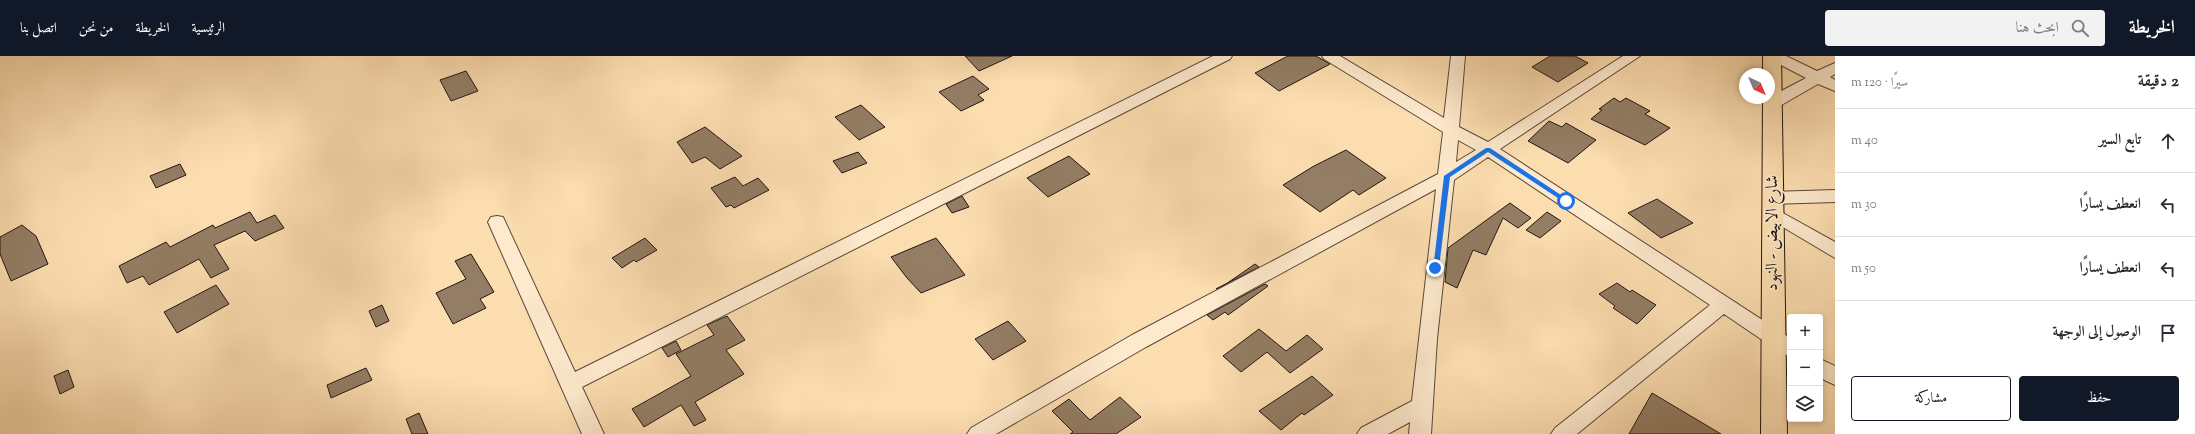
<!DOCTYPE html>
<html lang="ar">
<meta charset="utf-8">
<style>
:root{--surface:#fff;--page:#f2f2f3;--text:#2b2b33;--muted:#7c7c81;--line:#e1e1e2;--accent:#111827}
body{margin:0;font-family:"Sorts Mill Goudy",Amiri,serif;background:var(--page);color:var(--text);direction:rtl}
.controls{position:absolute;right:12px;bottom:12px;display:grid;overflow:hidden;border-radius:4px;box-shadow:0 2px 6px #0003}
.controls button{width:36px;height:36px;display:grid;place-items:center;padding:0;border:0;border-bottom:1px solid var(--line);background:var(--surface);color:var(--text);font:20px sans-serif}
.compass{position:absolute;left:1739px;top:12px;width:36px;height:36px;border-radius:50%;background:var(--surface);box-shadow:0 2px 6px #0003;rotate:136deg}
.stop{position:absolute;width:12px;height:12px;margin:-9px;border:3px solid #1a73e8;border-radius:50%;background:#fff}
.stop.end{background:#1a73e8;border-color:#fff;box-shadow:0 1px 4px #0008}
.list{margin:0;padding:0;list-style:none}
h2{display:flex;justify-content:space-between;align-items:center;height:52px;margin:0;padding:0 16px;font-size:17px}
h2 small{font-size:13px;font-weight:400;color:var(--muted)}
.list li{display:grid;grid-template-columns:26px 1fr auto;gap:12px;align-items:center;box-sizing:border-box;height:64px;padding:0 16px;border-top:1px solid var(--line)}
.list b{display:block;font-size:15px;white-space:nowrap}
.list em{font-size:13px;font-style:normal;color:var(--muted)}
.actions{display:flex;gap:8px;padding:12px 16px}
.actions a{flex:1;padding:9px 0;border:1px solid var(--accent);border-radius:4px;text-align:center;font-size:14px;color:var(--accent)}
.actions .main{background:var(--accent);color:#fff}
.icon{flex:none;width:22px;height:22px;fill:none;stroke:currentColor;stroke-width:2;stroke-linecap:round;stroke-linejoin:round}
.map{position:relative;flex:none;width:1835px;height:378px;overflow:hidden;direction:ltr}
header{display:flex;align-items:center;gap:24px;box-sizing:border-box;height:56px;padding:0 20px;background:var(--accent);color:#fff}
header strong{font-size:19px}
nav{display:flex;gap:22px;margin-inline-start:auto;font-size:14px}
.search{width:280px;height:36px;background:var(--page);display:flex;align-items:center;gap:10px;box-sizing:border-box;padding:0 14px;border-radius:4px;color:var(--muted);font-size:15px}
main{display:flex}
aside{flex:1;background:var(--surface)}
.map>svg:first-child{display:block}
</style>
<header>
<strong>الخريطة</strong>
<div class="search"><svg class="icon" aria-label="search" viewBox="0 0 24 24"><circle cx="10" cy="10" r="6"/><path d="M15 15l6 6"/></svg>ابحث هنا</div>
<nav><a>الرئيسية</a><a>الخريطة</a><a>من نحن</a><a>اتصل بنا</a></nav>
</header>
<main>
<aside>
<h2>2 دقيقة<small>سيرًا · 120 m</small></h2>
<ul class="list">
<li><svg class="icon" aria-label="ahead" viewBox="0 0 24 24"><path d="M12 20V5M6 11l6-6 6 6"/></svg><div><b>تابع السير</b></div><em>40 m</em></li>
<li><svg class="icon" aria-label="left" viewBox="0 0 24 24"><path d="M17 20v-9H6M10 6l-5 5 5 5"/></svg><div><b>انعطف يسارًا</b></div><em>30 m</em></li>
<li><svg class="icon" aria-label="left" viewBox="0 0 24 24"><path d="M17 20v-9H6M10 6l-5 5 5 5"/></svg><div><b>انعطف يسارًا</b></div><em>50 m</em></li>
<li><svg class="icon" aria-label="arrive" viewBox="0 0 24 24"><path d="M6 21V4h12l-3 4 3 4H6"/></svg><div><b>الوصول إلى الوجهة</b></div></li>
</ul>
<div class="actions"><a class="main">حفظ</a><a>مشاركة</a></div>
</aside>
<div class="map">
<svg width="1835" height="378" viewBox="0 0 1835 378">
<rect width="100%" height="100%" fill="#fcddb0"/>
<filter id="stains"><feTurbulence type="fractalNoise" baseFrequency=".005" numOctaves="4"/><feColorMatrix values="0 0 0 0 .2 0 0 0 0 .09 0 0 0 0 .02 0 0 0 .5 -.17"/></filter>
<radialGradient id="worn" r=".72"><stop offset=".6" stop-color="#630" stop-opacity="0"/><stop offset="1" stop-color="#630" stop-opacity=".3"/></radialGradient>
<path fill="#937d64" stroke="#221612" d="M965,0H1012L979,15Z
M1288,0H1316L1330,8L1279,35L1255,17Z
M1550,0H1575L1588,7L1558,26L1532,11Z
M466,15L478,35L451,45L440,24Z
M973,20L989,33L978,39L984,44L961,55L939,36Z
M1614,42L1620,46L1626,42L1650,55L1645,58L1670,72L1645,89L1591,63L1602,54L1599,53Z
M861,49L885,71L859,84L835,61Z
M1549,65L1562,71L1566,67L1596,84L1568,107L1528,85Z
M705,71L742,100L720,113L705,101L692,107L677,86Z
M1346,94L1386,122L1359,139L1353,134L1320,156L1283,129L1314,110Z
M858,96L867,107L842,117L833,105Z
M1069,100L1090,118L1048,141L1027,122Z
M180,108L186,119L156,132L150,120Z
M735,121L743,130L758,122L769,134L734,152L731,149L726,151L711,132Z
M962,140L969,151L952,157L946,148Z
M1657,143L1693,167L1661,182L1628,157Z
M1510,147L1531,162L1518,172L1503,162L1486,199L1473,194L1457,232L1445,226L1448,192Z
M250,156L257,167L275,159L284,172L255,185L245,175L214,189L229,213L211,222L199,203L149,229L143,220L127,227L119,210L166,186L170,191L213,169L215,172Z
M1547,156L1561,165L1540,182L1526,174Z
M22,169L36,180L48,208L11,225L0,198V181Z
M645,182L657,194L636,206L634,204L622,212L612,202Z
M936,182L965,219L921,237L907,222L891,201Z
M471,198L494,236L480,243L486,252L453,268L436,237L466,223L455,205Z
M1255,208L1259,211L1216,233L1226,228Z
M1617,227L1630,236L1632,234L1656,249L1637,268L1613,252L1615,250L1599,238Z
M1265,228L1268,230L1228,259L1225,256L1213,264L1207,259Z
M216,229L229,248L177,277L164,256Z
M382,249L389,265L376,271L369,255Z
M727,260L745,284L726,294L744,318L695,346L706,364L694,370L681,349L644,371L632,353L691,320L676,298L714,279L707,269Z
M1008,265L1026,285L993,304L975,283Z
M1259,273L1286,295L1307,279L1323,293L1290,317L1267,296L1241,316L1223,300Z
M676,285L681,294L668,301L662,292Z
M366,312L372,324L331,342L327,329Z
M68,314L74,331L60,338L54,320Z
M1312,320L1333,339L1304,359L1302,357L1281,374L1259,355Z
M1652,337L1721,378H1629Z
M1120,341L1141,361L1116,378H1070L1073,376L1052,355L1069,343L1090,364Z
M419,357L428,378H412L406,363Z"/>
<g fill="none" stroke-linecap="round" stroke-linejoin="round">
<defs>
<path id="street" d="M1213,0H1232L1230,3L582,331L604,378H582L488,166L491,161L497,160L503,161L575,316Z
M1322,0H1340L1444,62L1451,0H1465L1459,71L1488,86L1623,0H1640L1500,93L1790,282V300L1783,298L1724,258L1577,378H1551L1555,372L1710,249L1488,101L1454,124L1437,283L1431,378H1409L1410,366L1388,378H1357L1361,372L1412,345L1436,133L1146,291L996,378H967L971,372L1132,279L1438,118L1443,76L1324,3ZM1458,84L1476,94L1456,106Z
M1767,0H1786L1817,15L1835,7V18L1830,21L1835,24V35L1818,28L1778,51H1766L1764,47L1766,43L1806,22L1769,3Z
M1835,134V146L1772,148L1766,146L1763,142L1766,138L1772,136Z
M1772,151L1835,186V202L1766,161L1763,157L1766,153Z
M1820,303L1835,310V329L1820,322Z"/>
<path id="highway" d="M1763,0H1781L1787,378H1761L1763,42H1769V18H1763Z"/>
</defs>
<use href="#street" stroke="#58483a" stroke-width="2"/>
<use href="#highway" stroke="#221612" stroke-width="2"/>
<use href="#street" fill="#fde9cc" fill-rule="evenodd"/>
<use href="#highway" fill="#fcddb0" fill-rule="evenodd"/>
</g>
<path fill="#1a73e8" d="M1486,92H1490L1570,145L1564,146L1488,96L1450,121L1439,212L1433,214L1444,120Z"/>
<g text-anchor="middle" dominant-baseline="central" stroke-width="3" stroke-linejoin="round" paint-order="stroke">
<g font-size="17" fill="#221612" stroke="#fde9cc">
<text transform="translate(1773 177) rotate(-90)">شارع الابيض - النهود</text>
</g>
</g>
<rect width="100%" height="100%" filter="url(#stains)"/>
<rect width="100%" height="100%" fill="url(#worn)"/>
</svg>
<div class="controls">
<button>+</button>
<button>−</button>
<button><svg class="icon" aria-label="layers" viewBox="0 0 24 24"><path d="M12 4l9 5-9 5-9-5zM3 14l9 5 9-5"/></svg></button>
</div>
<svg class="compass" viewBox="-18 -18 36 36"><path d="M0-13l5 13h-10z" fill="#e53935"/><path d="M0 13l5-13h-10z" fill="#7c7c81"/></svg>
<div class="stop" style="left:1566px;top:145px"></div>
<div class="stop end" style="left:1435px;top:212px"></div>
</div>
</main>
